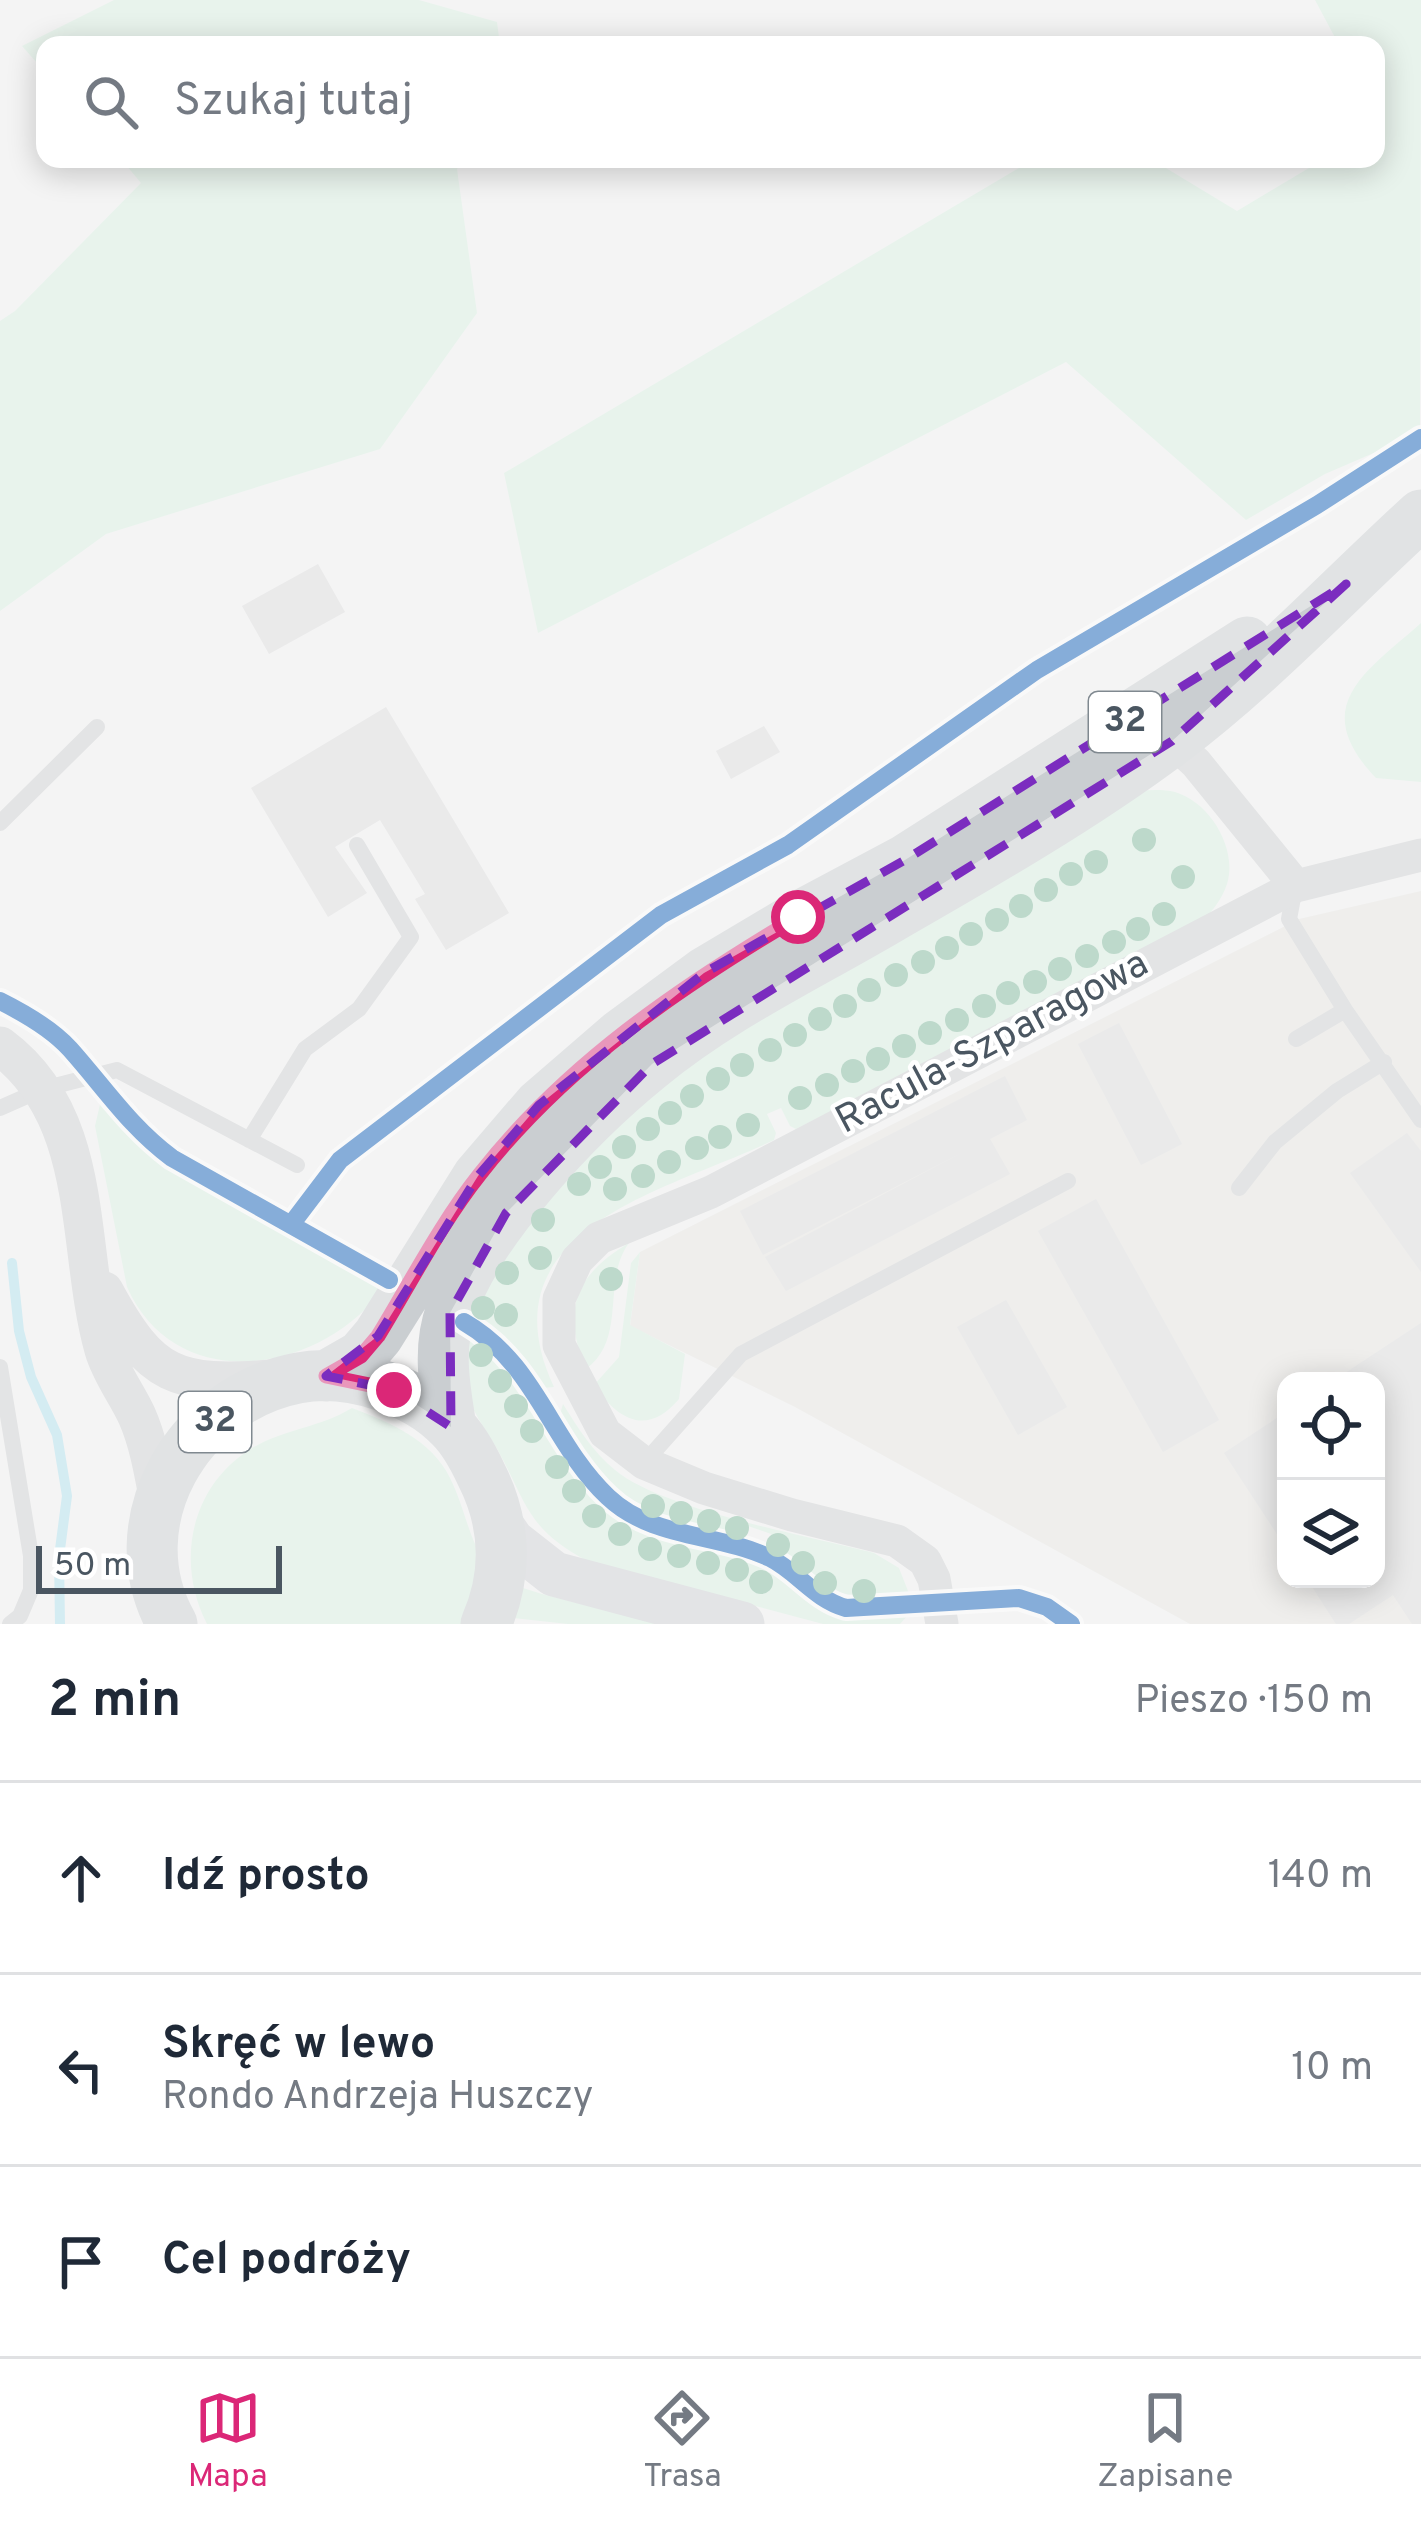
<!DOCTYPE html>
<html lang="pl">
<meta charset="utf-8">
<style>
:root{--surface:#fff;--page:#f6f6f7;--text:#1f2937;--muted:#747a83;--line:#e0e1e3;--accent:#db2777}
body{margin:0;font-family:Overpass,sans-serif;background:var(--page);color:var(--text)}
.controls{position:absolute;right:36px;bottom:36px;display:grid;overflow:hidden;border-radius:24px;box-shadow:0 6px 30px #0003}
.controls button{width:108px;height:108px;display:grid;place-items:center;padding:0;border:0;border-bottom:3px solid var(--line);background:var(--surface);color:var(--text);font:60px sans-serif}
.scale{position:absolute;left:36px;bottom:30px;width:246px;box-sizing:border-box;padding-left:12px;border:6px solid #4a5661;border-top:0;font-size:33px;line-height:42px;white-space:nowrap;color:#4a5661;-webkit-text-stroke:9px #fff;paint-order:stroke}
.stop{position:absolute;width:36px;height:36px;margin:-27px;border:9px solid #db2777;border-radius:50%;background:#fff}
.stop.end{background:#db2777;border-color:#fff;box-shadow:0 3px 12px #0008}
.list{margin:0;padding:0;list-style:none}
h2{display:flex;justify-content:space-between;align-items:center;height:156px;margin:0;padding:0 48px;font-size:51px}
h2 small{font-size:39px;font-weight:400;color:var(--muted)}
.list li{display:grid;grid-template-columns:78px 1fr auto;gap:36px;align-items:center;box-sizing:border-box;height:192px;padding:0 48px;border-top:3px solid var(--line)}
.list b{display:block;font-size:45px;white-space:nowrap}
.list p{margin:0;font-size:39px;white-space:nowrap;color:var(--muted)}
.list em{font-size:39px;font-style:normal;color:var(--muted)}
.icon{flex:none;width:66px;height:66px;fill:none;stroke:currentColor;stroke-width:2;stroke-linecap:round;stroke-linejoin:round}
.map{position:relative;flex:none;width:1421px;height:1624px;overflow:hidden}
.search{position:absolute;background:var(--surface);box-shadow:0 6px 30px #0003;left:36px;right:36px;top:36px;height:132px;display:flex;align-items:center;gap:30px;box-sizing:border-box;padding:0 42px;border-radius:24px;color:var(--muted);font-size:45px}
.sheet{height:732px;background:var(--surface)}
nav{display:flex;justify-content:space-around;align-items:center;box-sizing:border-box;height:168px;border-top:3px solid var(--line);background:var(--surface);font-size:33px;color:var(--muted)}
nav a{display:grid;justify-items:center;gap:6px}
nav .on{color:var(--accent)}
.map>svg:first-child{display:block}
</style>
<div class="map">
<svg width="1421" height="1624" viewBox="0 0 1421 1624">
<rect width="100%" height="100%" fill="#f4f4f4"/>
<path fill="#e8e7e3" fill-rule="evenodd" d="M1421,891V1624H1190L795,1407L630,1326L640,1252L1299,919ZM1286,1381H1376V1579H1286Z"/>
<path fill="#d9f2e3" d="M114,0H419L497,22L500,45H45V72L22,46Z
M1315,0H1421L1420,433L1325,474L1246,520L1066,362L538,633L504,473L1034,159H1151L1237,211L1324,159H1376V128L1381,125L1376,116V45H1339Z
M121,159H466L457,169L477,313L380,449L106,534L0,611V321L15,311L141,183Z
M1421,623V782L1376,778C1307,706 1366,672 1421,623Z
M1136,791C1149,790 1163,789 1175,792C1210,802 1238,849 1227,884C1222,900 1211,912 1200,925L796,1129L790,1126L781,1108L767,1114L776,1133L774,1140C668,1191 480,1228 554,1387L542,1388L505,1336L466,1311L491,1260L646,1087Z
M101,1100L151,1154L385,1286C324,1373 177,1399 127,1287L95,1126Z
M629,1243C601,1281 628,1338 586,1369C561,1310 575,1275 629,1243Z
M640,1252L630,1325L685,1354L679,1399C647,1437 618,1420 594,1385L619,1357L631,1263Z
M463,1330C520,1358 552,1444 594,1493C641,1546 696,1532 752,1559C780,1573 798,1602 827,1612C854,1621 881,1617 909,1614L900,1624H823L589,1562C525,1528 528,1504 496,1447C485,1428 470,1410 466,1387C463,1369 464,1349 463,1330Z
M563,1404C578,1428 593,1452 615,1470C663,1510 809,1536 874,1553L899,1568L910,1596C830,1601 829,1590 767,1546L771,1534L748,1526L744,1537C703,1527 650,1522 618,1492C594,1470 578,1440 560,1414Z
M352,1408C389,1422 432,1440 450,1478C465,1508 468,1538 487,1566L464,1624H207C176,1564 189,1489 249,1450C280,1430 319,1428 352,1408Z
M523,1588L542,1594L659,1624H568L513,1618Z"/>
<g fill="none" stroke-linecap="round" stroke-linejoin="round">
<path stroke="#aee2f0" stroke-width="10" d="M12,1263L19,1331L31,1377L57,1435L67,1496L59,1557L60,1624"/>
</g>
<path fill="#ddddde" d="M318,564L345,612L269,654L242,606Z
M386,707L509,913L446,950L415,899L425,894L380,820L335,847L367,893L328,917L251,788Z
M764,726L780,752L731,779L716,751Z
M1119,1023L1182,1144L1141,1165L1078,1044Z
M1005,1076L1027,1120L990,1139L1010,1174L786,1291L765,1257L967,1150L763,1255L740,1211Z
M1407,1133L1421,1151V1272L1350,1173Z
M1096,1199L1219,1420L1163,1452L1038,1231Z
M1006,1300L1067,1407L1018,1435L957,1327Z
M1421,1323V1624H1412L1393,1595L1349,1624H1336L1307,1579H1376V1381H1333Z
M1286,1412V1548L1224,1453Z"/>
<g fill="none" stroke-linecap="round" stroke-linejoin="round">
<path stroke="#ced0d2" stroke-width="16" d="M0,823L97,727
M1295,887L1289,919L1345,1010L1421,1120
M1296,1039L1345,1010
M0,1108L43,1089L117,1070L297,1165
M249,1140L305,1049L359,1009L411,937L357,845
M1239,1188L1275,1142L1337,1091L1384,1062
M0,1367L31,1556V1590L20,1616L10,1624
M644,1463L741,1354L1068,1181"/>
<path stroke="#ced0d2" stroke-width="33" d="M1172,741L1196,763L1296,886
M942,1624L934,1579L925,1561L897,1541L792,1515L704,1488L644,1463L605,1433L559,1345V1299L577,1260L599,1238L711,1192L1296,886L1421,855"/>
<path stroke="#ced0d2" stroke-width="39" d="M0,1046C97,1118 75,1247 104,1350C111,1374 127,1394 137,1416C148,1441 153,1469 158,1496
M104,1291C151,1378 176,1386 273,1379"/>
<path stroke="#ced0d4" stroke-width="45" d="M499,1522L512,1541L554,1574L742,1624"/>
<path stroke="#caced1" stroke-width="51" d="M326,1376L361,1356L378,1336L478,1176L539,1105L620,1035L704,973L798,917L905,860L1247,642
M451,1427C445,1389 437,1349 451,1311C468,1263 501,1219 533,1181C568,1140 607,1101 649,1067C714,1013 792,974 864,933C967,874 1079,811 1172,741C1261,674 1339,590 1421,515
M172,1624C115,1523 188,1399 298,1378C348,1368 416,1390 451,1427C463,1439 474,1459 481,1474C506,1523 508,1574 486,1624"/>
<defs>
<path id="cycleway" d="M0,1001C24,1013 51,1028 70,1049C104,1087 130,1127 172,1158L389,1280
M293,1222L340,1160L661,915L788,845L1037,670L1317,505L1421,438
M464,1322C537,1364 550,1442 608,1497C652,1539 718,1533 770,1558C798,1572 814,1599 846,1608L1019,1598L1047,1607L1071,1624"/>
</defs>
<use href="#cycleway" stroke="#fff" stroke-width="26"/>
<use href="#cycleway" stroke="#0057b8" stroke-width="18"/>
</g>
<g fill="#7ab899">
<circle cx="1144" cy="840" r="12"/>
<circle cx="1096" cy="862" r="12"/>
<circle cx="1071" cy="874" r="12"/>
<circle cx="1183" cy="877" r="12"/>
<circle cx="1046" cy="890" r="12"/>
<circle cx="1021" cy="906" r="12"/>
<circle cx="1164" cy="914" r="12"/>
<circle cx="997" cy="920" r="12"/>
<circle cx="1138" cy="929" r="12"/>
<circle cx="971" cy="934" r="12"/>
<circle cx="1114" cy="942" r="12"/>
<circle cx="947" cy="948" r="12"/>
<circle cx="1087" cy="956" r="12"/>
<circle cx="923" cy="962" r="12"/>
<circle cx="1060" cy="969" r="12"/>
<circle cx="896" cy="975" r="12"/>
<circle cx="1035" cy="982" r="12"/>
<circle cx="869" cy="990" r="12"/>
<circle cx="1008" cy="993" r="12"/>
<circle cx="845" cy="1006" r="12"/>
<circle cx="984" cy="1006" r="12"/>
<circle cx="820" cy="1019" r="12"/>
<circle cx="957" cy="1020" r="12"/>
<circle cx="930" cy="1033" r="12"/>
<circle cx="795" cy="1035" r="12"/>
<circle cx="904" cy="1046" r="12"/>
<circle cx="770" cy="1050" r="12"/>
<circle cx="878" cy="1059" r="12"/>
<circle cx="742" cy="1065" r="12"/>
<circle cx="853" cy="1071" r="12"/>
<circle cx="718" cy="1079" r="12"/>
<circle cx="827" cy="1085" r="12"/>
<circle cx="692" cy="1096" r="12"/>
<circle cx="800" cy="1098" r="12"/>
<circle cx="670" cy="1113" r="12"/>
<circle cx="748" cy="1125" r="12"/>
<circle cx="648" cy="1129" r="12"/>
<circle cx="720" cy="1137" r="12"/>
<circle cx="624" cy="1147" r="12"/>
<circle cx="697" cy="1148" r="12"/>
<circle cx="669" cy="1162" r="12"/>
<circle cx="600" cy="1167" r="12"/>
<circle cx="643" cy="1176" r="12"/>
<circle cx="579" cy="1184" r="12"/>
<circle cx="615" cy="1189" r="12"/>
<circle cx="543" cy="1220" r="12"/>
<circle cx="540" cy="1258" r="12"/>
<circle cx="507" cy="1273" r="12"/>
<circle cx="611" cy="1279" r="12"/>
<circle cx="483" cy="1308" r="12"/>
<circle cx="506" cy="1315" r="12"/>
<circle cx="481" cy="1355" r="12"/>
<circle cx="500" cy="1381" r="12"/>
<circle cx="516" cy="1406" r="12"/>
<circle cx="532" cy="1431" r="12"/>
<circle cx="557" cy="1467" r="12"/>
<circle cx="574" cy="1491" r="12"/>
<circle cx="653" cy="1506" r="12"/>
<circle cx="681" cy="1513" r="12"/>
<circle cx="594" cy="1516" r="12"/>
<circle cx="709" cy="1521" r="12"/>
<circle cx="737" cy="1528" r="12"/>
<circle cx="620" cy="1534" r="12"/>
<circle cx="778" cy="1545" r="12"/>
<circle cx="650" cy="1549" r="12"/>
<circle cx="679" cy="1556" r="12"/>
<circle cx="708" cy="1563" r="12"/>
<circle cx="803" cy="1563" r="12"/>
<circle cx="737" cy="1570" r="12"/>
<circle cx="761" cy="1582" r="12"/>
<circle cx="825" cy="1583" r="12"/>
<circle cx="864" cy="1591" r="12"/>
</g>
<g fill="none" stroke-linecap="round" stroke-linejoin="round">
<path stroke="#db2777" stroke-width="15" d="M394,1390L326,1376L361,1356L378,1336C411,1282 441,1223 480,1174C566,1064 680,987 798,917"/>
</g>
<path d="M0 0H1421V1624H0ZM1346,584L1172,741L652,1064L506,1213L450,1313L451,1427L394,1390L326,1376L378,1336L478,1176L539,1105L704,973L905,860Z" fill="#f4f4f4" fill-opacity=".55" fill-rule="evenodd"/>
<path fill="none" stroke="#7b2cbf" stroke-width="9" stroke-dasharray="24 15" stroke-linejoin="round" d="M1346,584L1172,741L652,1064L506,1213L450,1313L451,1427L394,1390L326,1376L378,1336L478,1176L539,1105L704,973L905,860Z"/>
<g text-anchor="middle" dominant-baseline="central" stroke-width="9" stroke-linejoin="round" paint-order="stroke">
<g fill="#fff" stroke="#808990" stroke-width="3">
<rect x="1089" y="692" width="72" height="60" rx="9"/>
<rect x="179" y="1392" width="72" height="60" rx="9"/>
</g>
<g font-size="36" font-weight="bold" fill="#4a5661">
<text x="1125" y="722">32</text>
<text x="215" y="1422">32</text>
</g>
<g font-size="39" fill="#4a5661" stroke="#fff">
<text transform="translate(993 1044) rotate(-28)">Racula-Szparagowa</text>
</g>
</g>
</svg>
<div class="controls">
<button><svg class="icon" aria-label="locate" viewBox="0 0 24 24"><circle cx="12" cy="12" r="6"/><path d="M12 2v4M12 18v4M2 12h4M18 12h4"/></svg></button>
<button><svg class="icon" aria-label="layers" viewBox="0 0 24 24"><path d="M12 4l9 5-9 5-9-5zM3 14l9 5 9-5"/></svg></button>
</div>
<div class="scale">50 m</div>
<div class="stop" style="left:798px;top:917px"></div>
<div class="stop end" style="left:394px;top:1390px"></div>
<div class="search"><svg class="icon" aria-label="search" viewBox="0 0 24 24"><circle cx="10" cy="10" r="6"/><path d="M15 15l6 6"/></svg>Szukaj tutaj</div>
</div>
<section class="sheet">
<h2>2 min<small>Pieszo · 150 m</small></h2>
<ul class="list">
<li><svg class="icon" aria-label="ahead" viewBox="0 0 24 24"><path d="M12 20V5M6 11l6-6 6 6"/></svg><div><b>Idź prosto</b></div><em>140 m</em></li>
<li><svg class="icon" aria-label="left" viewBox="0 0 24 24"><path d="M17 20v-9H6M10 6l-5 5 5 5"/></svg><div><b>Skręć w lewo</b><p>Rondo Andrzeja Huszczy</p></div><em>10 m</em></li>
<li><svg class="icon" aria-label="arrive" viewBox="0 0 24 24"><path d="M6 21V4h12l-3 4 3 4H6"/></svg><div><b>Cel podróży</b></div></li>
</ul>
</section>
<nav>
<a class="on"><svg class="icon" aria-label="map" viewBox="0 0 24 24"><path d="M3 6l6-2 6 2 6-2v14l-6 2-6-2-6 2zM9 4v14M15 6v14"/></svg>Mapa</a>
<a><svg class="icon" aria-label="directions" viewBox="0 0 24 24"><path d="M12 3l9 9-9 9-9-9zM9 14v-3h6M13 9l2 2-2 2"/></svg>Trasa</a>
<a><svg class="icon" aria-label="saved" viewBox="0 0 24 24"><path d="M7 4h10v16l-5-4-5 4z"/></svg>Zapisane</a>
</nav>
